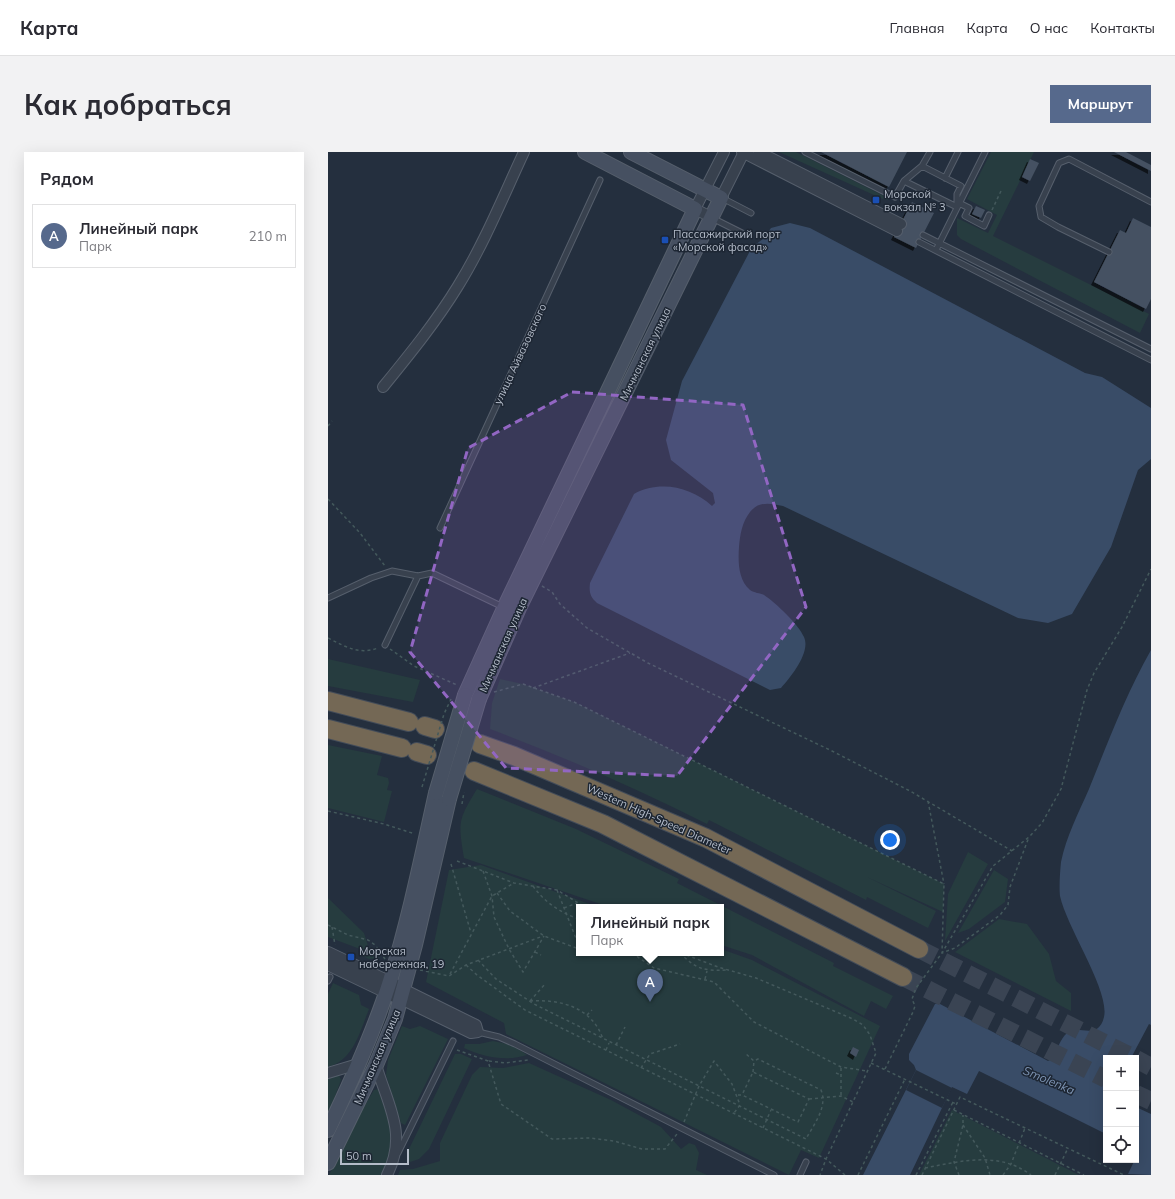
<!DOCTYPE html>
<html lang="ru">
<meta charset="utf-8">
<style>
:root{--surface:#fff;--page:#f2f2f3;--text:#2b2b33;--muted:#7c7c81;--line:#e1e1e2;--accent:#56698c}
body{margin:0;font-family:Mulish,sans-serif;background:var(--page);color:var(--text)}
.controls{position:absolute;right:12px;bottom:12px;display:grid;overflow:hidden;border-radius:0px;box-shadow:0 4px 16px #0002}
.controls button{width:36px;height:36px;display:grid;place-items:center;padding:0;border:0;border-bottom:1px solid var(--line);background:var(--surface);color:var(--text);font:20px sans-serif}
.scale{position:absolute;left:12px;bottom:10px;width:69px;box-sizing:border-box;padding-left:4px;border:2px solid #b4bcc9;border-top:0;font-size:11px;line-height:14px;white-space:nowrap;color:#b4bcc9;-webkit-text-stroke:3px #1d2633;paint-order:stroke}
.you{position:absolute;left:562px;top:688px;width:14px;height:14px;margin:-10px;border:3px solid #fff;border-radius:50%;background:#1a73e8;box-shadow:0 0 0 6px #1a73e833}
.badge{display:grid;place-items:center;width:26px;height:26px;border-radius:50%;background:var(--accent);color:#fff;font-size:13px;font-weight:700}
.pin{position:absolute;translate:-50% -33px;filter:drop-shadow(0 1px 2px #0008)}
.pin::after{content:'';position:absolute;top:21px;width:14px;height:12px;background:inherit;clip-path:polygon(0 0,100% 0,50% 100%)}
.popup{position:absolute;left:248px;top:752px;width:148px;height:52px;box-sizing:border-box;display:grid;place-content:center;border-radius:0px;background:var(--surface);filter:drop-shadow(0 1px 3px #0005);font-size:13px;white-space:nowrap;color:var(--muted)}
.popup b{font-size:15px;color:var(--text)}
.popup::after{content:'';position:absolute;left:50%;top:100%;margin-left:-8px;border:8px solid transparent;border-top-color:var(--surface)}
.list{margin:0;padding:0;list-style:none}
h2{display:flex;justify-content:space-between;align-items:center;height:52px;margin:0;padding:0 16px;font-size:17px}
h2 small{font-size:13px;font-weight:400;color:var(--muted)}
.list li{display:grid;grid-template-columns:26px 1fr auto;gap:12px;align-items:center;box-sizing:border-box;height:64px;margin:0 8px 8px;padding:0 8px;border:1px solid var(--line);border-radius:0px}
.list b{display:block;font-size:15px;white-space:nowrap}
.list p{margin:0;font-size:13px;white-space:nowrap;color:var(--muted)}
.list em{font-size:13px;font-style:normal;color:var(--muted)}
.icon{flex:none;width:22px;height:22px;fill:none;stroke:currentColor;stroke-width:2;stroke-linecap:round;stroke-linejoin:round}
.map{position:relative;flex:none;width:823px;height:1023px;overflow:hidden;border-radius:0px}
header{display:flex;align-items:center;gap:24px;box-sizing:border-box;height:56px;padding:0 20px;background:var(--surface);border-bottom:1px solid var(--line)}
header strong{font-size:19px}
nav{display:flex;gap:22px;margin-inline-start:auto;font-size:14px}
.intro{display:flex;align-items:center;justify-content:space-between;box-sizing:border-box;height:96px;padding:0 24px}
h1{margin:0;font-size:28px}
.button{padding:10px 18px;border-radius:0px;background:var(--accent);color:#fff;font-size:14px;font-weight:700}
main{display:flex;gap:24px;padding:0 24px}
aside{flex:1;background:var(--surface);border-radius:0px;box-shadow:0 4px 16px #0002}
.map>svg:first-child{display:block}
</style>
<header>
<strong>Карта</strong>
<nav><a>Главная</a><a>Карта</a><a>О нас</a><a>Контакты</a></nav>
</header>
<div class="intro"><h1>Как добраться</h1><a class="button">Маршрут</a></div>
<main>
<aside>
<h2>Рядом<small></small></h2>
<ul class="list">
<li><span class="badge">A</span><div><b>Линейный парк</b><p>Парк</p></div><em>210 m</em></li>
</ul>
</aside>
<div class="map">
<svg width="823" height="1023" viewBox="0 0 823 1023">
<defs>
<filter id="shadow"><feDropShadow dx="-3" dy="3" stdDeviation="0" flood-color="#0009"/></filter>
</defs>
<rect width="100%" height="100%" fill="#242f3e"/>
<path fill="#263c3f" d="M451,0H468L562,47L557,48Z
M663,0H706L665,84L821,162L812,181L633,87L629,83V66L660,81L669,63L639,47Z
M0,507L92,528L85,550L0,534Z
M172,527L195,532L246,550L616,732L615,760L539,725L608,759L600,776L539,745L538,748L381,668L379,672C308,636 236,605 162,577L164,551Z
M0,593L54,604L49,623L60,626L61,631L59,638L64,639L56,670L0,656Z
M149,637L248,677L351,727L349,731L506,811L505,814L565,844L558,857L543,849L536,864L424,803L393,793V755H281L136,706C130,670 130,668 149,637Z
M640,700L660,712L617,789L620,742Z
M153,713L270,755H251V801H393V797L424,808L552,874L491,1006L473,998L461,1023L178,882L176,871L98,830L121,718Z
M666,718L680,727L677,750L641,777L630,781Z
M0,746L36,781L40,794L51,806L41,807L31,802L32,797L0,785Z
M671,767L699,772L721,802L728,829L743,841V859L627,800Z
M5,831L31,843L33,853L41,857C32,879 26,908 0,915V842Z
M74,874L82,877L92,874L120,887L77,973L73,971L58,923L60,908Z
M165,889L184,893L199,903C178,910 156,905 136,896L137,892H151Z
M127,902H133L144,907L101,997L91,1007L82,1010L80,1006L81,997Z
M201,911L283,948L333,975L353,997L361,991L367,993L371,1001L368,1018L379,1023H70L72,1018L85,1017L112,1009V991L144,923L152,915L175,916Z
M11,923L13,928L0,963V926Z
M50,937L65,982L63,1003L53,1023H1L24,975L46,938Z
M624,958L751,1023H591Z"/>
<path fill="#394c67" d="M462,71L482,76L757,221L774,225L823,256V307L810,318L783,395L744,462L720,471L690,466L455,354C442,351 431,349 422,360C414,370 412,383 411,395C410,409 410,428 422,438C426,441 432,441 436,443C448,451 471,473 476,485C483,500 463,525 453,536L442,538L269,451C262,445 261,440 262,431L306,342C332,328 363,335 384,354L387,351L385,341L343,308L338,288L354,229L424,95L435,87L443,76Z
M823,498V873L821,872L803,906H778V982L651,919L639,942L624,935L582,1023H535L588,918L586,913L581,908V902L607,852H612L720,909L724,907C729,899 732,887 739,881C749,871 770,890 776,865C782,839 739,776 732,744C731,735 732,720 733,710C738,685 751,660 761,637C780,590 798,542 823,498Z
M808,955L823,962V1023L800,1022L811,999L808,997Z"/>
<path fill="#242f3e" d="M588,918L624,936L614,956L578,938Z"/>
<path fill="#455162" filter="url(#shadow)" d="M493,0H579L561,35Z
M786,0H798L823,13V19Z
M702,7L711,11L702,29L694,25Z
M584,50L606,61L588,96L566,85Z
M648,54L657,58L653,66L644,62Z
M805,66L823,75V147L818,157L766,130L792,78L798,81Z
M525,895L531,898L528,905L522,901Z"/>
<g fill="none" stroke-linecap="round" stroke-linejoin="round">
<path stroke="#3a4453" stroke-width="18" stroke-dasharray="18 9" stroke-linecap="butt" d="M591,797L806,906
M575,825L778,927
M808,907L823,915
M808,942L823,949"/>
<defs>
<path id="service" d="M477,0L567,45L576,29L594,14L602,0
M617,26L630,0
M576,29L629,55V42L633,34L594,14
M394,46L423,61
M631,51L641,56L637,64L656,74L661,63
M384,66L414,81
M595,83L823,197
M591,90L823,208
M608,98L657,0
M781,100L730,75L713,65L711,54L731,11L741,7L823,50
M112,376L272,28
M0,446L43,426L64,419L90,424L104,421L175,455
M57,493L90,424
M0,829L2,825
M150,880L171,885L187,892L446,1023
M70,1001L125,889
M472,1023L478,1010"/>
<path id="minor" d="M414,0L569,79
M431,0L573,72
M393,46L416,0
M383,65L367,57L396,0
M55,235C81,203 108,170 130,134C156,92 175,45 196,0
M73,847L143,881L150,880L148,873L75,837
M48,913C60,954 80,982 59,1023
M0,921L30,912"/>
<path id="tertiary" d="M0,801L75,837
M0,812L73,847"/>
<path id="secondary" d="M137,543L179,450L367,57L257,0
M151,547L191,456L393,46L303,0
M0,978C23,930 46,880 62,829C81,768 94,704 108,641
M0,1011L48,913L67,867L87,793L121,647"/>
<path id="motorway" d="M0,549L81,570
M97,574L107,577
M0,577L74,596
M152,592L186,604L378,686L591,797
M89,600L99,603
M146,619L275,672L575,825"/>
</defs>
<use href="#service" stroke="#565f6c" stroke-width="7"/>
<use href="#minor" stroke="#565f6c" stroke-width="12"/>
<use href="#tertiary" stroke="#565f6c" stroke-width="14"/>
<use href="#secondary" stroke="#565f6c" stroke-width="16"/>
<use href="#motorway" stroke="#434c59" stroke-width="20"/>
<path stroke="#44595c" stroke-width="1.5" stroke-dasharray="3 3" stroke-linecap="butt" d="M664,58L673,39
M0,274L4,269
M0,347L32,381L57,414
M214,434L224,440L232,452L259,476L320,511L504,599L582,639L684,699
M0,486C18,495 31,503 50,496
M62,497L86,514L129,533
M205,536L302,501
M166,540L195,532L246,550L616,732L614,801L627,796L672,763L680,753L682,735L701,685
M600,649L616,732
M0,659L56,672L87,682
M129,709L186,731L229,738L257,755
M123,712L143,781
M155,719L164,744L166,765L181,797L195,820L216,784
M205,734C216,750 233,761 251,767
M229,738L251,794
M169,741L182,759L216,784L251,797
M236,756L249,751
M0,773L20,783L40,788L47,793L57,807
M4,775L7,793
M207,800L213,803
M304,801L326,816L386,830L426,870L513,915L539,919
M352,801C368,817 375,819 398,818
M353,801L390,815L428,826L525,867L535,873L542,883L548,901L498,1007L492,1023
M293,804V801
M150,808L168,827L206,852L478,987C486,972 500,955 493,938L430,907L426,909L417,901
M138,813L149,823L197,858L498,1007L517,1023
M92,818L121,824L138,813L215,784
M325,821L326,816
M122,822L164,744L186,731
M377,827L379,819
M202,849C232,847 264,855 275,887
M202,849L218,831
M259,863L264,858
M288,893L297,875
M129,898L160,909L173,952L224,987L262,986L286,989L314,997H337L349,982
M278,898L281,891
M161,909L177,911L200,908
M543,911L628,952
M313,916L322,902L352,892
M513,916V944
M557,917L585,860L587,854L584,847L588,836L614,801L665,714L701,685L714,671L733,637L759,538L766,521L794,475L823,417
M425,920L426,909
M508,921L513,923
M410,943H414L470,970L481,947L425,920L414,943
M481,947L513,944L525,950
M626,958L756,1023
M356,970L371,934L386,909L404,932L412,953L406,961
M635,973L657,1006L662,1023
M435,976L443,958
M597,1016C633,1009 671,999 703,1023
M530,1023L577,927
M588,1023L625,950
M594,1023L632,945L796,1023
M631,1023L626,1010L635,973V963
M675,1023L683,1012L697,976
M727,1023L740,996"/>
<use href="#service" stroke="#38414e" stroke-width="5"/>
<use href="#minor" stroke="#38414e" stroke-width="10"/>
<use href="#tertiary" stroke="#38414e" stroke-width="12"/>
<use href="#secondary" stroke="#465061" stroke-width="14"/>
<use href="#motorway" stroke="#746855" stroke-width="18"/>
<defs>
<path id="secondary-bridge" d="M108,641L137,543
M121,647L151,547"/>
</defs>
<use href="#secondary-bridge" stroke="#565f6c" stroke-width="16" stroke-linecap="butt"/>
<path stroke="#44595c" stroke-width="1.5" stroke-dasharray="3 3" stroke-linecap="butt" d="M94,635L116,562L123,547
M134,652L136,640"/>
<use href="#secondary-bridge" stroke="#465061" stroke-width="14"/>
</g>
<path fill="#9266c3" fill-opacity="0.2" stroke="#9266c3" stroke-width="3" stroke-dasharray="8 5" stroke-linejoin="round" d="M244,240L415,253L478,455L349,624L178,616L82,500L140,296Z"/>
<g fill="#1a4fb4" stroke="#1d2633" stroke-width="1.5">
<rect x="544" y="44" width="8" height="8" rx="2"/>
<rect x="333" y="84" width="8" height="8" rx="2"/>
<rect x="19" y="801" width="8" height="8" rx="2"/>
</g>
<g text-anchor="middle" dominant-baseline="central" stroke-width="3" stroke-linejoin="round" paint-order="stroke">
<g font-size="11" fill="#b4bcc9" stroke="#1d2633" text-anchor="start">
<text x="556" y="42">Морской<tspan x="556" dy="13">вокзал № 3</tspan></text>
<text x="345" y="82">Пассажирский порт<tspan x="345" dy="13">«Морской фасад»</tspan></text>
<text x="31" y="799">Морская<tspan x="31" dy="13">набережная, 19</tspan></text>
</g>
<g font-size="11" fill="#b4bcc9" stroke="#1d2633">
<text transform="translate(192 202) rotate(-65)">улица Айвазовского</text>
<text transform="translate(317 202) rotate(-64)">Мичманская улица</text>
<text transform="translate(175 493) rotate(-66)">Мичманская улица</text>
<text transform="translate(331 667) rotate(24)">Western High-Speed Diameter</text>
<text transform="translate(49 905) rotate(-67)">Мичманская улица</text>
</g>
<g font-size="12" font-style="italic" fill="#7c92b1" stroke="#1d2633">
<text transform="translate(721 928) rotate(23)">Smolenka</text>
</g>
</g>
</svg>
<div class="controls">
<button>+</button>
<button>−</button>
<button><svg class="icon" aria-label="locate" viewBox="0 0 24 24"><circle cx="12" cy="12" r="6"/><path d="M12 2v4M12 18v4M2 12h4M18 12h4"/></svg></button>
</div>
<div class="scale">50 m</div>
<div class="you"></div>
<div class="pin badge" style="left:322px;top:850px">A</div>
<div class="popup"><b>Линейный парк</b>Парк</div>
</div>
</main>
